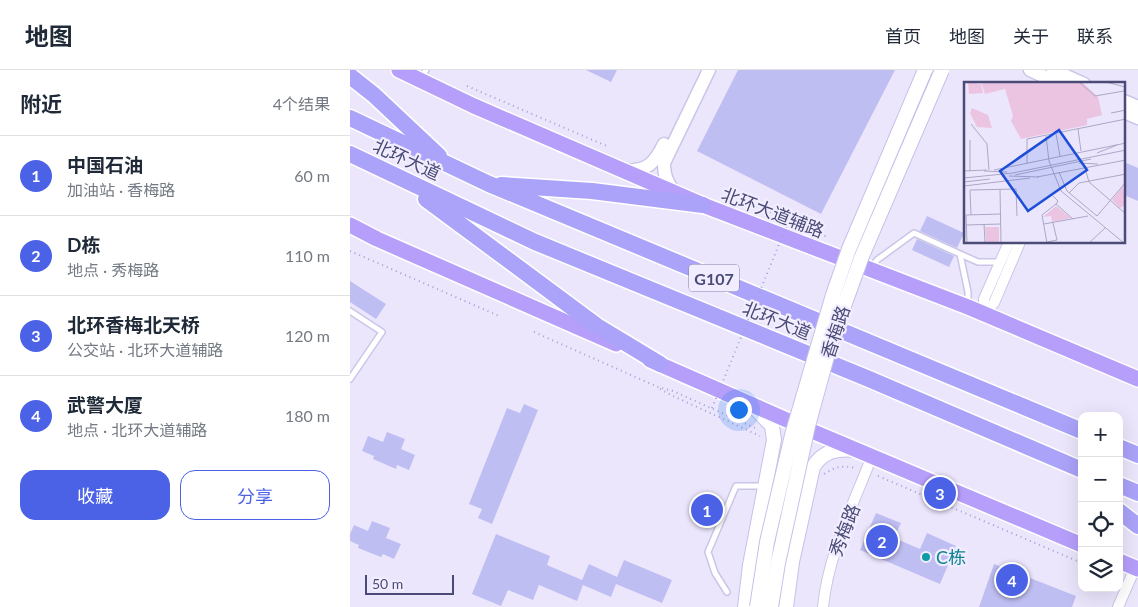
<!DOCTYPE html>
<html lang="zh">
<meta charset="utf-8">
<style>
:root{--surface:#fff;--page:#f2f2f3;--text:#1f2937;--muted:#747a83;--line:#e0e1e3;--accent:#4b62e7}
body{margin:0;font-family:Lato,"Noto Sans SC",sans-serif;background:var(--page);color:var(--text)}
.controls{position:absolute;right:15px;bottom:15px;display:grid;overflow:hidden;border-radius:10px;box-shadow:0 5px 20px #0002}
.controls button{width:45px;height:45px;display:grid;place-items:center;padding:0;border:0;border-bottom:1px solid var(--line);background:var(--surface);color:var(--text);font:25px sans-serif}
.scale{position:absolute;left:15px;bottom:12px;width:89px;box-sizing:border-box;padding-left:5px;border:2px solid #4a4b76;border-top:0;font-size:14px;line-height:18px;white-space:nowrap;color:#4a4b76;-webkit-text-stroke:4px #f1edff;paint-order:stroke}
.you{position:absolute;left:388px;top:339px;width:18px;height:18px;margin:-12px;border:4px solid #fff;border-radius:50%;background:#1a73e8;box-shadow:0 0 0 8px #1a73e833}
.badge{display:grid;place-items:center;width:32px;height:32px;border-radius:50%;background:var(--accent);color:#fff;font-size:16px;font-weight:700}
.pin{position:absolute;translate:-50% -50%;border:2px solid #fff;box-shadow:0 1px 5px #0006}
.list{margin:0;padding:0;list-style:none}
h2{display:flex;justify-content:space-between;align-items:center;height:65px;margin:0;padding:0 20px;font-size:21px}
h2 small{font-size:16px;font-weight:400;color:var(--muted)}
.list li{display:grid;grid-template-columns:32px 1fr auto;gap:15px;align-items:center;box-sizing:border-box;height:80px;padding:0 20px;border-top:1px solid var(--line)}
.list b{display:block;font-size:19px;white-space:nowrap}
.list p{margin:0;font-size:16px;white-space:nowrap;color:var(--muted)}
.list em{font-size:16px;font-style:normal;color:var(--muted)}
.actions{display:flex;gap:10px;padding:15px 20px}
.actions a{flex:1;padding:11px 0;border:1px solid var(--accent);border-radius:15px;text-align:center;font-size:18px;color:var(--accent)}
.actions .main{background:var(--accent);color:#fff}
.icon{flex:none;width:28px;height:28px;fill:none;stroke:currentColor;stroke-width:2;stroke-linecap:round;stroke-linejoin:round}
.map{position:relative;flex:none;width:788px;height:537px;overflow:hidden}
header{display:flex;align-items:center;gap:30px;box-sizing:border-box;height:70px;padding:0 25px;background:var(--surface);border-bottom:1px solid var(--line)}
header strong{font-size:24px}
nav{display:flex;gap:28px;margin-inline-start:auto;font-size:18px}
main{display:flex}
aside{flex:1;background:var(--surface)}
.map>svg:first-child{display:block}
</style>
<header>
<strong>地图</strong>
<nav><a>首页</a><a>地图</a><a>关于</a><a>联系</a></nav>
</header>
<main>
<aside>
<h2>附近<small>4个结果</small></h2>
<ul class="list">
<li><span class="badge">1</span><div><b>中国石油</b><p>加油站 · 香梅路</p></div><em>60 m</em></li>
<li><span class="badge">2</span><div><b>D栋</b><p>地点 · 秀梅路</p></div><em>110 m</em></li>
<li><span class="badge">3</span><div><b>北环香梅北天桥</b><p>公交站 · 北环大道辅路</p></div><em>120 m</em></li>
<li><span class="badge">4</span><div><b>武警大厦</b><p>地点 · 北环大道辅路</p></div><em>180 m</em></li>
</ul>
<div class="actions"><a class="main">收藏</a><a>分享</a></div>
</aside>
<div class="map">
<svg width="788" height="537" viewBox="0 0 788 537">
<rect width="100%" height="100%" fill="#ece6fd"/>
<path fill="#bfbef2" d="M236,0H267L261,12Z
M388,0H545L471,144L347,81Z
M774,92L788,98V131L774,125Z
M577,146L614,163L607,178L570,161Z
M567,169L604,186L599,197L562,180Z
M0,211L36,234L26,249L0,232Z
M174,334L188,340L142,454L128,448L132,439L119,434L157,338L170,343Z
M37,362L55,369L51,379L65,385L59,400L47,395L46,399L23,389L24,386L12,381L18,366L33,372Z
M526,443L551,453L544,468L570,479L577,463L606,476L590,514L510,480Z
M22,451L40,458L36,468L51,474L44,489L33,484L31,487L8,478L9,475L0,471V464L4,455L18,461Z
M146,464L200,486L197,495L232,510L239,494L267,507L274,490L322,510L312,533L266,514L261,527L233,515L227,531L189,515L183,530L158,520L151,536L122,524Z
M644,494L726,526L722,537H629Z"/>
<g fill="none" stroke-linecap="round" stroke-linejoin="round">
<defs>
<path id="service" d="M71,10L76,0
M610,184L628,192H650
M521,198L527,190L564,163L610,184L618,222V234
M0,241L32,262L0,309
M377,522L365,503L358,482L386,416H415"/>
<path id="minor" d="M634,244L644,233L670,172
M634,244V229L659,172
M473,537C478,485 503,435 522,386
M768,537L785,498"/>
<path id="tertiary" d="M680,0L710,14
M703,0L734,14
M774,31L788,37
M774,42L788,48
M276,101C298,100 304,94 314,74
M325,123C317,112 314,106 314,93L359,0"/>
<path id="secondary" d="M395,537L400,495L424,370L422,356L405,338
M436,537L442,492L463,397C473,381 487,378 506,380"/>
<path id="primary" d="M49,0L124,36L353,135L618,237L788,309
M0,155L27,169L266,274
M300,290L464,362L732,475
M769,491L788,499"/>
<path id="trunk" d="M0,6L24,25L89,86
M0,48L139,114L732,361
M0,84L185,172L519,309L732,400
M151,115L242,121L353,135
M76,129L247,256L310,294
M769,377L788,385
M769,415L788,423
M769,441L788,456"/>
</defs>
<use href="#service" stroke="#cac6e7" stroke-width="8"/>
<use href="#minor" stroke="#cac6e7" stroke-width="12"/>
<use href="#tertiary" stroke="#cac6e7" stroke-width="15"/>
<use href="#secondary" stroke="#c5c1e9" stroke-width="16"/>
<use href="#primary" stroke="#fff" stroke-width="18"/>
<use href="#trunk" stroke="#fff" stroke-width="19"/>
<path stroke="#a1a0d7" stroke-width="2" stroke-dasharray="1 4" stroke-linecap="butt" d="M117,16L259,77
M392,134L399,133L474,164L476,168
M0,181L149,246
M184,262L308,317L323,321L405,358
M310,319L321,325L410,366
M474,404C485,397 491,395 505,398
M528,406L732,493"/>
<use href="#service" stroke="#fff" stroke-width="5"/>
<use href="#minor" stroke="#fff" stroke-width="10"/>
<use href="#tertiary" stroke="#fff" stroke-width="12"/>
<use href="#secondary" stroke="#fff" stroke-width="14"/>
<use href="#primary" stroke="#b69ffb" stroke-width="15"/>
<use href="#trunk" stroke="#aaa3f9" stroke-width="16"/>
<defs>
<path id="secondary-bridge" d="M407,537L417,472L442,365L483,225L499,179L575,0
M421,537L428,493L458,356L481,272L512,186L592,0"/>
</defs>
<use href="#secondary-bridge" stroke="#c5c1e9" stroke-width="16" stroke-linecap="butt"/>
<path stroke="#a1a0d7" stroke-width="2" stroke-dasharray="1 4" stroke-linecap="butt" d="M362,338L437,155"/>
<use href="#secondary-bridge" stroke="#fff" stroke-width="14"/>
</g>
<circle fill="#0f9aa8" stroke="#f1edff" stroke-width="2" cx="576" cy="487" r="5"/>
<g text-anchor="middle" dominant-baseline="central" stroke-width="4.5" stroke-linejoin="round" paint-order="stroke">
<rect fill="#f1edff" stroke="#7c7c9f" stroke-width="1" x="339" y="194.5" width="50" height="27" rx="4"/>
<g font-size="16" font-weight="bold" fill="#4a4b76">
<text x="364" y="208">G107</text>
</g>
<g font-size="18" fill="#4a4b76" stroke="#f1edff">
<text transform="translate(57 89) rotate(25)">北环大道</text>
<text transform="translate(423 142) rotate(21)">北环大道辅路</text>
<text transform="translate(427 250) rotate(22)">北环大道</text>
<text transform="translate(485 262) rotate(-72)">香梅路</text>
<text transform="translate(494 460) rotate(-69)">秀梅路</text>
</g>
<g font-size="18" fill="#0d838f" stroke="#f1edff" text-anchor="start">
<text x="586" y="487">C栋</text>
</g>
</g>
<g transform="translate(614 12)">
<rect width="161" height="161" fill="#ece6fd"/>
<path d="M4,0L17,2L19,11L5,12ZM17,0H118L134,15L138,33L123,37V43L57,57L47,39L49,34L41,7L21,12ZM8,26L24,33L28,46L13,45L6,31ZM159,104L161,123L156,126L148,118ZM92,124L107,136L88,140L87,134L79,135ZM21,145H35V161H22Z" fill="#ebc4e2"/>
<path fill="none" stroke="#aba8c7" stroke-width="1" d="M115,0L131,14L160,9M142,0L161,5M147,31L162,28M7,42L23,62L25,88M114,47L117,69M92,52L96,74M82,54L85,79L97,109L160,161M133,71L153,63M63,81V57L162,37M115,81L134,82M121,86L125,100L162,132M30,88L162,61M0,89L23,88M6,89V58M20,89L43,90M95,90L103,109L133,134L162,100M51,93L127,77M45,94L75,95M73,95L162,78M0,96L49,91L162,68M0,100L26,97M0,104L66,96M36,107L37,161M105,111L115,101L162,92M89,114L94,119L92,122L109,137M7,133L6,108L52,107L53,134M20,142L21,161M80,142L124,134M2,143L37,142M83,160L93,158L89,141M3,161L2,133L37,132M83,161L78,133L92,122M125,161L141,146"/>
<path fill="#1d4ed8" fill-opacity="0.15" stroke="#1d4ed8" stroke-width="2.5" d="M95,48L123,88L64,129L36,89Z"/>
<rect width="161" height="161" fill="none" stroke="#4a4b76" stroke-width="2.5"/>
</g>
</svg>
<div class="controls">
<button>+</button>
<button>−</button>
<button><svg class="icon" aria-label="locate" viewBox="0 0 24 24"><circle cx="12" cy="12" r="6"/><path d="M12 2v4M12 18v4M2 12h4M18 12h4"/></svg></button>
<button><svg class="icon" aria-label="layers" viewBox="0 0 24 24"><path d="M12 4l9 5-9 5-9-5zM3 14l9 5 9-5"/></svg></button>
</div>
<div class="scale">50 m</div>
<div class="you"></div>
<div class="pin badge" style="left:357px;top:440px">1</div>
<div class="pin badge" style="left:532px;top:471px">2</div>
<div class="pin badge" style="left:590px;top:423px">3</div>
<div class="pin badge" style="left:662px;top:510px">4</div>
</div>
</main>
